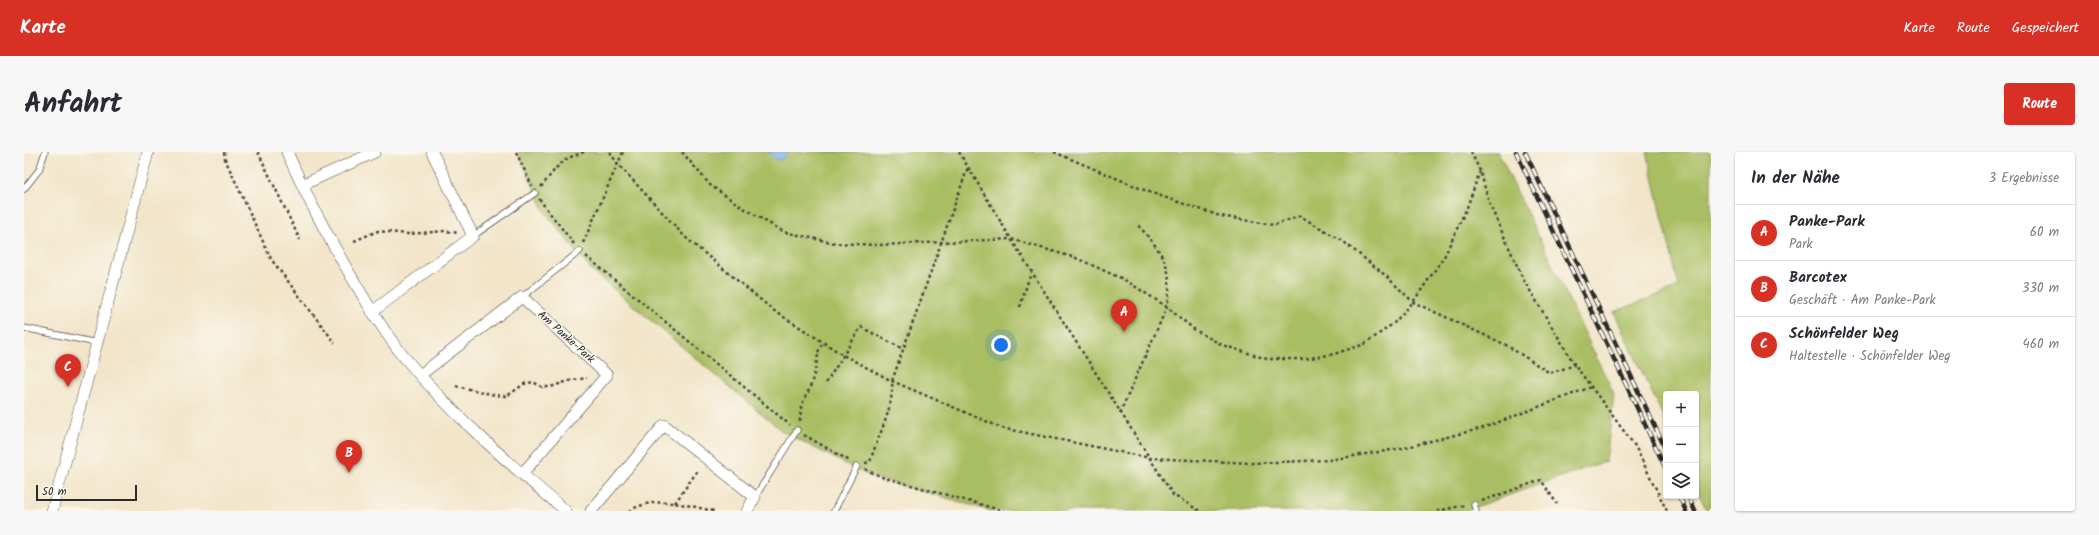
<!DOCTYPE html>
<html lang="de">
<meta charset="utf-8">
<style>
:root{--surface:#fff;--page:#f7f7f7;--text:#2b2b33;--muted:#7c7c81;--line:#e1e1e2;--accent:#d93025}
body{margin:0;font-family:Kalam,sans-serif;background:var(--page);color:var(--text)}
.controls{position:absolute;right:12px;bottom:12px;display:grid;overflow:hidden;border-radius:4px;box-shadow:0 1px 3px #0004}
.controls button{width:36px;height:36px;display:grid;place-items:center;padding:0;border:0;border-bottom:1px solid var(--line);background:var(--surface);color:var(--text);font:20px sans-serif}
.scale{position:absolute;left:12px;bottom:10px;width:101px;box-sizing:border-box;padding-left:4px;border:2px solid #2b2b2b;border-top:0;font-size:11px;line-height:14px;white-space:nowrap;color:#2b2b2b;-webkit-text-stroke:3px #fbf7ec;paint-order:stroke}
.you{position:absolute;left:977px;top:193px;width:14px;height:14px;margin:-10px;border:3px solid #fff;border-radius:50%;background:#1a73e8;box-shadow:0 0 0 6px #1a73e833}
.badge{display:grid;place-items:center;width:26px;height:26px;border-radius:50%;background:var(--accent);color:#fff;font-size:13px;font-weight:700}
.pin{position:absolute;translate:-50% -33px;filter:drop-shadow(0 1px 2px #0008)}
.pin::after{content:'';position:absolute;top:21px;width:14px;height:12px;background:inherit;clip-path:polygon(0 0,100% 0,50% 100%)}
.list{margin:0;padding:0;list-style:none}
h2{display:flex;justify-content:space-between;align-items:center;height:52px;margin:0;padding:0 16px;font-size:17px}
h2 small{font-size:13px;font-weight:400;color:var(--muted)}
.list li{display:grid;grid-template-columns:26px 1fr auto;gap:12px;align-items:center;box-sizing:border-box;height:56px;padding:0 16px;border-top:1px solid var(--line)}
.list b{display:block;font-size:15px;white-space:nowrap}
.list p{margin:0;font-size:13px;white-space:nowrap;color:var(--muted)}
.list em{font-size:13px;font-style:normal;color:var(--muted)}
.icon{flex:none;width:22px;height:22px;fill:none;stroke:currentColor;stroke-width:2;stroke-linecap:round;stroke-linejoin:round}
.map{position:relative;flex:none;width:1687px;height:359px;overflow:hidden;border-radius:4px}
header{display:flex;align-items:center;gap:24px;box-sizing:border-box;height:56px;padding:0 20px;background:var(--accent);color:#fff}
header strong{font-size:19px}
nav{display:flex;gap:22px;margin-inline-start:auto;font-size:14px}
.intro{display:flex;align-items:center;justify-content:space-between;box-sizing:border-box;height:96px;padding:0 24px}
h1{margin:0;font-size:28px}
.button{padding:10px 18px;border-radius:4px;background:var(--accent);color:#fff;font-size:14px;font-weight:700}
main{display:flex;gap:24px;padding:0 24px}
aside{flex:1;background:var(--surface);border-radius:4px;box-shadow:0 1px 3px #0004}
.map>svg:first-child{display:block}
</style>
<header>
<strong>Karte</strong>
<nav><a>Karte</a><a>Route</a><a>Gespeichert</a></nav>
</header>
<div class="intro"><h1>Anfahrt</h1><a class="button">Route</a></div>
<main>
<div class="map">
<svg width="1687" height="359" viewBox="0 0 1687 359">
<rect width="100%" height="100%" fill="#fbf7ec"/>
<filter id="ink" filterUnits="userSpaceOnUse"><feTurbulence type="fractalNoise" baseFrequency=".025" numOctaves="2"/><feDisplacementMap in="SourceGraphic" scale="8" xChannelSelector="R" yChannelSelector="G"/><feConvolveMatrix kernelMatrix="1 2 1 2 8 2 1 2 1" color-interpolation-filters="sRGB"/></filter>
<filter id="wash" filterUnits="userSpaceOnUse"><feTurbulence type="fractalNoise" baseFrequency=".012" numOctaves="4" result="noise"/><feDisplacementMap in="SourceGraphic" scale="16" xChannelSelector="R" yChannelSelector="G"/><feGaussianBlur stdDeviation="0.9" result="paint"/><feColorMatrix in="noise" values="0 0 0 0 0 0 0 0 0 0 0 0 0 0 0 0 0 1.4 0 .05"/><feComposite in="paint" operator="in"/></filter>
<g filter="url(#wash)">
<rect width="100%" height="100%" fill="#f2e5c9"/>
<path fill="#a9be62" stroke="#6a7446" d="M494,0H1474L1590,242L1582,309L1440,359H968L845,324L758,279L567,118L521,60Z
M1623,0H1687V359H1683L1672,336V242H1642V271L1590,160L1655,135Z"/>
<path fill="#7db8ee" stroke="#54728c" d="M744,0H765L757,8L751,7Z"/>
</g>
<g filter="url(#ink)">
<g fill="none" stroke-linecap="round" stroke-linejoin="round">
<defs>
<path id="service" d="M0,37L15,18L21,0
M449,84L511,41
M498,145L556,99
M0,176L73,191
M731,345L773,278
M1450,352L1452,359
M810,359L833,314"/>
<path id="minor" d="M263,0C282,44 305,87 330,129C344,153 359,178 376,200C424,259 483,310 542,359
M278,33L351,0
M348,160L449,84L408,0
M396,223L498,145L583,223L498,322
M28,359L124,0
M567,359L640,273L731,345L723,359"/>
</defs>
<use href="#service" stroke="#494743" stroke-width="7"/>
<use href="#minor" stroke="#494743" stroke-width="12"/>
<path stroke="#494743" stroke-width="2.5" stroke-dasharray="3 3" stroke-linecap="butt" d="M200,0L201,7L247,107L311,191
M234,0L276,88
M492,0L508,34
M586,0L593,11L661,85L749,158L819,203L868,229L978,276L1126,306L1227,311L1305,308L1379,296L1459,276L1567,235
M658,0L686,33L721,57L760,80L811,91L855,93L987,87L1052,106L1101,128L1143,155L1171,178L1198,193L1243,207H1281L1310,202L1341,192L1370,171L1389,150L1420,105L1444,53L1456,19
M935,0L987,87L1149,343L1176,359
M1030,0L1125,40L1196,64L1250,73L1276,64L1320,90L1361,123L1389,150L1482,193L1526,221L1551,213
M1447,0L1456,19L1466,53L1499,127L1551,213L1611,294L1643,359
M517,35L532,16L544,6L560,0
M515,47L550,92
M330,89L354,79L384,82L421,79L434,81
M559,91L599,0
M562,104L766,273
M996,155L1005,126L1009,123
M802,231L837,175L879,197
M432,234L471,243L483,244L500,232L509,230L518,235H527L544,229L563,226
M1096,261L1143,155C1150,114 1140,103 1114,73
M776,269L777,254L786,236L791,219L795,197L799,191
M780,283L826,309
M841,311L846,310C854,283 870,257 868,229L944,15
M841,317L858,325L980,359
M1458,349L1517,328L1533,352
M651,351L674,318
M605,359C632,343 661,353 690,359
M1413,359L1442,353"/>
<use href="#service" stroke="#fff" stroke-width="5.5"/>
<use href="#minor" stroke="#fff" stroke-width="11"/>
<defs>
<path id="rail" d="M1492,0L1642,317
M1501,0L1642,298
M1655,344L1662,359
M1664,344L1671,359"/>
</defs>
<use href="#rail" stroke="#2b2b2b" stroke-width="4.5"/>
<use href="#rail" stroke="#fbf7ec" stroke-width="3" stroke-dasharray="9" stroke-linecap="butt"/>
</g>
</g>
<g text-anchor="middle" dominant-baseline="central" stroke-width="3" stroke-linejoin="round" paint-order="stroke">
<g font-size="11" fill="#2b2b2b" stroke="#fbf7ec">
<text transform="translate(542 185) rotate(42)">Am Panke-Park</text>
</g>
</g>
</svg>
<div class="controls">
<button>+</button>
<button>−</button>
<button><svg class="icon" aria-label="layers" viewBox="0 0 24 24"><path d="M12 4l9 5-9 5-9-5zM3 14l9 5 9-5"/></svg></button>
</div>
<div class="scale">50 m</div>
<div class="you"></div>
<div class="pin badge" style="left:1100px;top:180px">A</div>
<div class="pin badge" style="left:325px;top:321px">B</div>
<div class="pin badge" style="left:44px;top:235px">C</div>
</div>
<aside>
<h2>In der Nähe<small>3 Ergebnisse</small></h2>
<ul class="list">
<li><span class="badge">A</span><div><b>Panke-Park</b><p>Park</p></div><em>60 m</em></li>
<li><span class="badge">B</span><div><b>Barcotex</b><p>Geschäft · Am Panke-Park</p></div><em>330 m</em></li>
<li><span class="badge">C</span><div><b>Schönfelder Weg</b><p>Haltestelle · Schönfelder Weg</p></div><em>460 m</em></li>
</ul>
</aside>
</main>
